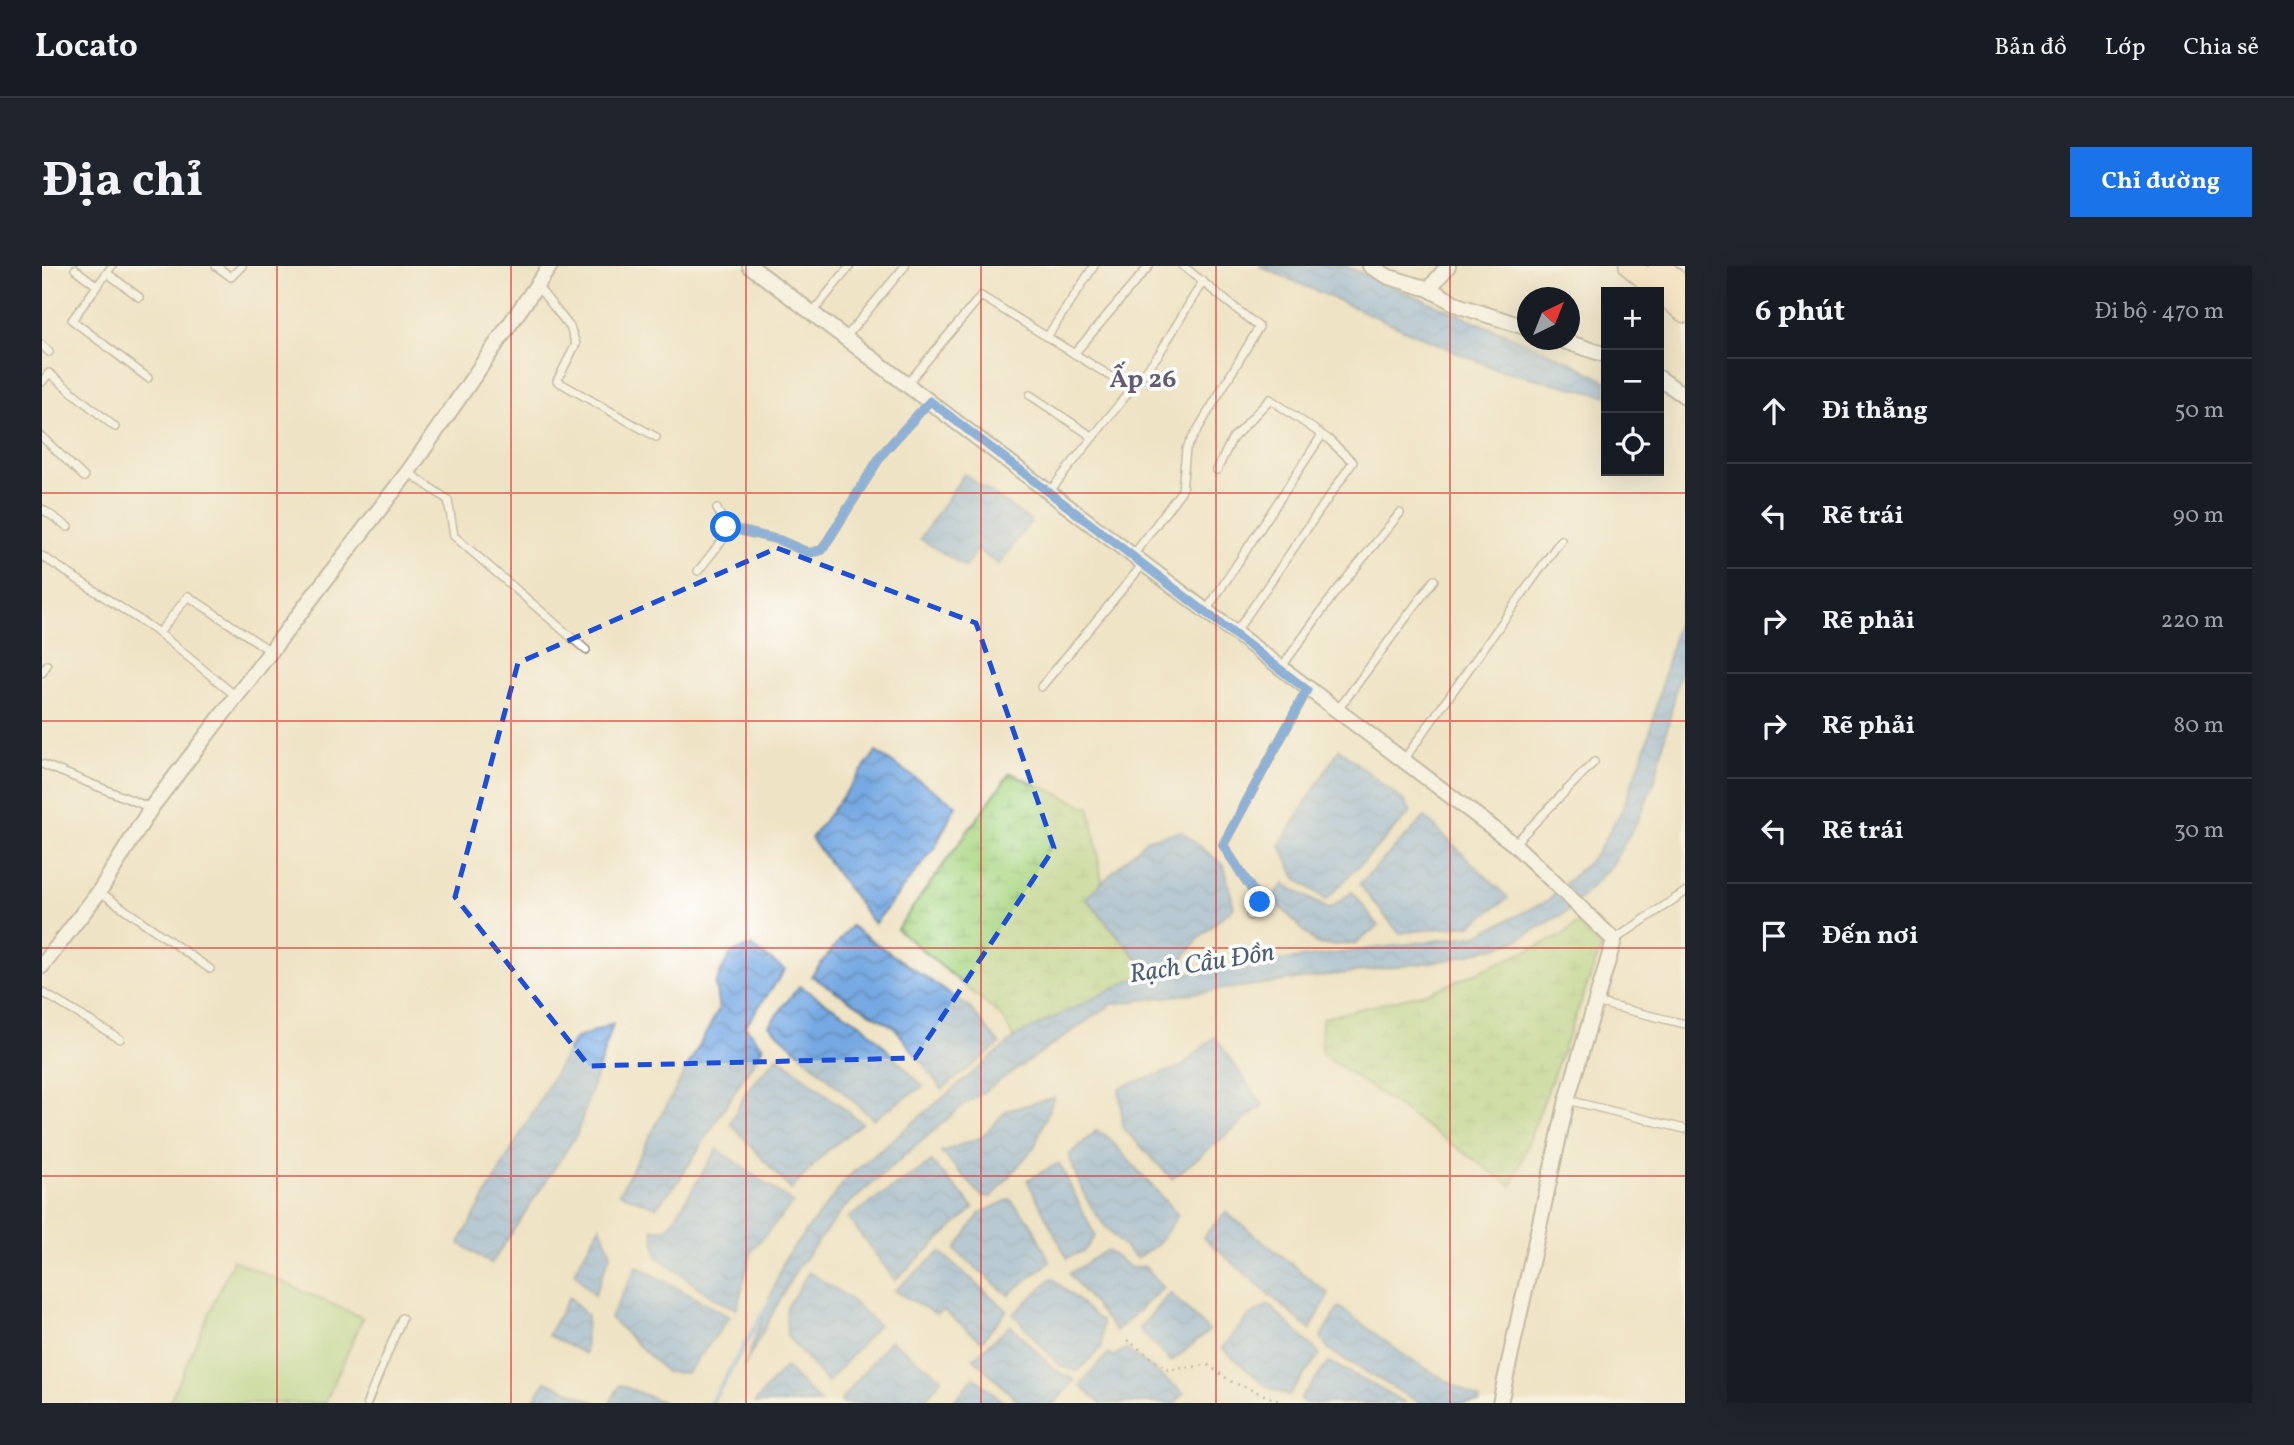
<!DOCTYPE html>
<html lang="vi">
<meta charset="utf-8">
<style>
:root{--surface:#171b24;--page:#20242c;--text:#f1f3f6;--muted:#9ea1a6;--line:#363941;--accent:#1a73e8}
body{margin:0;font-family:Vollkorn,serif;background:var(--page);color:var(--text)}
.controls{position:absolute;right:21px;top:21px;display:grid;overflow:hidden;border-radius:0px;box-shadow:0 7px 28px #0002}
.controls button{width:63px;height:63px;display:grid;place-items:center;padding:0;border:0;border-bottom:2px solid var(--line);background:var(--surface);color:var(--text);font:35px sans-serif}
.compass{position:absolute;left:1475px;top:21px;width:63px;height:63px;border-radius:50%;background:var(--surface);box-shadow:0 7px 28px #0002;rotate:43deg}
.stop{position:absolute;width:21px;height:21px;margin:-16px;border:5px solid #1a73e8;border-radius:50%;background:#fff}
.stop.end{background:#1a73e8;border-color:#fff;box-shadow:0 2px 7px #0008}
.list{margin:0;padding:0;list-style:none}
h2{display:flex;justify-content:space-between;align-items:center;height:91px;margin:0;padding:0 28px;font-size:30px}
h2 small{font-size:23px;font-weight:400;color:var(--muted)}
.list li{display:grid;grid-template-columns:46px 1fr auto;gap:21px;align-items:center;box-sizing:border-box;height:105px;padding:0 28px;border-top:2px solid var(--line)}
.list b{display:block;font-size:26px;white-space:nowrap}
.list em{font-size:23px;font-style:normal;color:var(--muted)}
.icon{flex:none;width:38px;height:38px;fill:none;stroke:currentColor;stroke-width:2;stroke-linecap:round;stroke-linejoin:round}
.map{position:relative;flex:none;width:1643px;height:1137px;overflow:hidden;border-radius:0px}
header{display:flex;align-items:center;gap:42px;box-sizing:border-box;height:98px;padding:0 35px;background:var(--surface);border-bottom:2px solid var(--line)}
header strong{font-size:33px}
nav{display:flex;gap:38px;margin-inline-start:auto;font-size:24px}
.intro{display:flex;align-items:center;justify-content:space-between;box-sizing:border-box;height:168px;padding:0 42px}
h1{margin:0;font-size:49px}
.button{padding:18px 32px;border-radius:0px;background:var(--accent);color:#fff;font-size:24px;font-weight:700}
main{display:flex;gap:42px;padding:0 42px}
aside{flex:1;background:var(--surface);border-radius:0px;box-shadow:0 7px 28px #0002}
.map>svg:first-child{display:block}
</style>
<header>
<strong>Locato</strong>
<nav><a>Bản đồ</a><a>Lớp</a><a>Chia sẻ</a></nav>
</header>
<div class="intro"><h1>Địa chỉ</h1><a class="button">Chỉ đường</a></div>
<main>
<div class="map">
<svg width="1643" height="1137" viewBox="0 0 1643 1137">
<defs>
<pattern id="wetland-marsh" width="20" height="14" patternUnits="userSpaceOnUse" patternTransform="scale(1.75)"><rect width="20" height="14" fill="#a8d581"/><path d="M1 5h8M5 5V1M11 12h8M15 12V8" fill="none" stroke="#91b770"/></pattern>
<pattern id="water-waves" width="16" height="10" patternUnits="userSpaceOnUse" patternTransform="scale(1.75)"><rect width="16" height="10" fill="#76a9e2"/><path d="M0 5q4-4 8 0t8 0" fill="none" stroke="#618ab7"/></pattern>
</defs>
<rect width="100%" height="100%" fill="#fff"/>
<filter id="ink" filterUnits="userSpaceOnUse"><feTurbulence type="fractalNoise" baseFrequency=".0143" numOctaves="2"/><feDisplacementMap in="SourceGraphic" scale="14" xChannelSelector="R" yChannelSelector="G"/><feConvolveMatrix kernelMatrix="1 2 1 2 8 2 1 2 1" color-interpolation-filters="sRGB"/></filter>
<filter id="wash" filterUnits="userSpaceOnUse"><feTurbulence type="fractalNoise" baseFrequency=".00686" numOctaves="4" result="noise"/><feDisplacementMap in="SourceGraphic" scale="28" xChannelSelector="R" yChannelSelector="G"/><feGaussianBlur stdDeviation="1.57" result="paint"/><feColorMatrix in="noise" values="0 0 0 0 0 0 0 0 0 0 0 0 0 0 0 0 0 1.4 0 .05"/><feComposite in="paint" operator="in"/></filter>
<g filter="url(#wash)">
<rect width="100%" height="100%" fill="#efe3c5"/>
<path fill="url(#wetland-marsh)" stroke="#6a8056" stroke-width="2" d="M968,507L1048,542L1060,616L1044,633L1106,705L1108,711L1089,714L972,772L961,752L855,663Z
M1536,657L1559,682L1470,920L1279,787L1280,752L1391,725L1518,671Z"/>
<path fill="#a8d581" stroke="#6a8056" stroke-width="2" d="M191,994L321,1052L283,1137H127Z"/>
<path fill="url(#water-waves)" stroke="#506a86" stroke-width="2" d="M1217,0H1303L1527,95L1564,115V130L1451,102Z
M922,208L989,255L957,299L935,284L923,301L878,273Z
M1643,326V386L1613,514L1597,552L1570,599L1526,645L1472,676L1406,694L1070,738L918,842L801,943L754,1004L702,1101L743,992L807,910L976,769L1089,714L1435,669L1505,635L1554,588L1580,544L1605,477Z
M1297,483L1364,537L1369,546L1284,634L1254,612L1238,579Z
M834,486L914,539L892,583L832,658L769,572Z
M1383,551L1466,632L1429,659L1357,667L1317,618Z
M1139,565L1182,599L1192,641L1159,670L1138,696L1106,705L1044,632L1105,573Z
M1242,618L1287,643L1310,626L1337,660L1312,678L1275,679L1230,632Z
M809,660L928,742L958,778L900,823L853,762L769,710Z
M709,680L743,704L703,760L721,781L636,916L614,941L577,927L677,743L673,718L689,687Z
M757,720L821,759L881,820L831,853L727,759Z
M571,758L535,868L449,998L417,977L532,773Z
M1173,771L1221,839L1130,913L1081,862L1077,822L1138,801Z
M736,790L820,857L783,887L749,924L688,857L705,824Z
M1012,831L993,880L950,931L940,930L899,886L940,871L964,845Z
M1055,864L1066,871L1136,949L1115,979L1094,992C1059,961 1040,934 1027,889Z
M675,883L751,937L710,984L695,1043L674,1034L615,991L611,963H626Z
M890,896L932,942L853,1014L806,952Z
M1017,897L1053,970L1042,985L1025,992L985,914Z
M968,933L989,957L1008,996L966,1029L913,984L938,947Z
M1184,946L1287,1028L1268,1064L1161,971Z
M558,960L569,987L552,1030L532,1006Z
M1065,984L1089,1002L1103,1000L1121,1022L1074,1065L1027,1008Z
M898,986L965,1044L940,1075L901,1044L894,1048L852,1025Z
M595,1000L688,1051L645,1107L624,1106L568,1052Z
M767,1006L804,1030L836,1059L785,1117L745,1070L744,1042Z
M1010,1012L1060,1056V1081L1035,1106L1017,1099L971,1048Z
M1128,1027L1167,1065L1129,1096L1097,1063Z
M527,1031L545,1050L543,1088L506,1069Z
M1227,1039L1278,1088L1246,1130L1224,1120L1180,1082L1206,1051Z
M1297,1041L1366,1092L1438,1134L1437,1137H1378L1288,1085L1279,1071Z
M968,1059L1012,1103L1033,1114L1013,1137H978L931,1092Z
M848,1074L900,1112L881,1137H800L799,1134Z
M1084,1083L1142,1127L1133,1137H1058L1038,1119L1066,1087L1071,1090Z
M1287,1096L1364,1137H1263L1258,1133Z
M743,1101L779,1137H712Z
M932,1111L962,1137H910Z
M504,1115L555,1137H489Z
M578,1119L621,1136V1137H568Z"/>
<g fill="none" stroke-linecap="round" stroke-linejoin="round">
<path stroke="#76a9e2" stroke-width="4.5" d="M669,1137L728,1035"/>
</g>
</g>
<g filter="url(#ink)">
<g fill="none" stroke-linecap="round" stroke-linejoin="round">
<defs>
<path id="lane" d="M70,0L30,54L106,112
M174,0L189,11L200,0
M33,3L55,20
M65,7L97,31
M495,20L528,61L534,78L515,115L614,171
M770,47L808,0
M1005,71L1052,0
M803,72L863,0
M0,79L7,86
M1032,88L1107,0
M0,116L7,107L73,161
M865,118L939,30L1089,123
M988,129L1051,171
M0,171L42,211
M1175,204L1190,173L1228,133L1286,173L1311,196L1193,367
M366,206L406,234L412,270L544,384
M1008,225L1117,88L1161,15
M0,243L26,261
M675,243L684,261L737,274L767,287L780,284L840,188L887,136
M1092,288L1140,224L1144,183L1217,61L1141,0
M0,290L117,367L195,431
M656,305L690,262
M1164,345L1280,169
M117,367L146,330L230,386
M1239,402L1292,328L1358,247
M0,407L5,399
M999,421L1102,297
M1295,445L1392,314
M1361,495L1519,274
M0,498L109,542
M1472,578L1552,496
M58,626L168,703
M1208,650L1218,636L1181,579L1265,424
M1572,674L1643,626
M0,726L78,773
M1553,736L1643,758
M1525,834L1643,863
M325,1137L360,1052"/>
<path id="street" d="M708,0L1472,578L1572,674L1525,834L1458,1137
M1328,0L1347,11L1387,23L1418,40L1486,62
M1387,23L1406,0
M1519,74L1564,89
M1617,112L1643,130
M0,700L57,626L109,542L366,206L508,0"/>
<path id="secondary" d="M1588,0L1643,46
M1617,0L1643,22"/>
</defs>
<use href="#lane" stroke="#8d8778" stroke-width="10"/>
<use href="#street" stroke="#8d8778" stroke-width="18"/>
<use href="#secondary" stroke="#8d8778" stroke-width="24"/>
<path stroke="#8d8778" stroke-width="2.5" stroke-dasharray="2 5" stroke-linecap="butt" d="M1085,1074L1126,1104L1166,1099L1190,1116L1242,1137"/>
<use href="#lane" stroke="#fff" stroke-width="7"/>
<use href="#street" stroke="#fff" stroke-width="14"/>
<use href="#secondary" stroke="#fde5c5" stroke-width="21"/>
</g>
</g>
<g fill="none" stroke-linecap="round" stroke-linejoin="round" filter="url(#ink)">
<path stroke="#1a73e8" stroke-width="9" d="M684,261L737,274L767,287L780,284L840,188L888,135L1265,424L1181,579L1218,636"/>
</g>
<path d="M0 0H1643V1137H0ZM735,282L934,357L1012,582L873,792L547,800L413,631L476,397Z" fill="#efe3c5" fill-opacity=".55" fill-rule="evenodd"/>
<path fill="none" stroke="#1d4ed8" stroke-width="5" stroke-dasharray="14 9" stroke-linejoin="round" d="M735,282L934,357L1012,582L873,792L547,800L413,631L476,397Z"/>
<path fill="none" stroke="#d62828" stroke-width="2" stroke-opacity="0.55" d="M235,0V1137M469,0V1137M704,0V1137M939,0V1137M1174,0V1137M1408,0V1137M0,227H1643M0,455H1643M0,682H1643M0,910H1643"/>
<g text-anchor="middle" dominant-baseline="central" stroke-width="7" stroke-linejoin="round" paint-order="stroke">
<g font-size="26" font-weight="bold" fill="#635c71" stroke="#fff">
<text x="1101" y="114">Ấp 26</text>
</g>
<g font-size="26" font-style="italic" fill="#495d74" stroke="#fff">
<text transform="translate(1160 698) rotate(-9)">Rạch Cầu Đồn</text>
</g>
</g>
</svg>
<div class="controls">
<button>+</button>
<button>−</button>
<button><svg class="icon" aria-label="locate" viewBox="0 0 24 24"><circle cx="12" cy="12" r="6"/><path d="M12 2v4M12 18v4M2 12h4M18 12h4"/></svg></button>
</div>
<svg class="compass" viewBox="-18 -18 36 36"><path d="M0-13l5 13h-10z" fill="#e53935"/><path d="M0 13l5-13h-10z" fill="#9ea1a6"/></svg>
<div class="stop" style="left:684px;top:261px"></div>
<div class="stop end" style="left:1218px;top:636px"></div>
</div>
<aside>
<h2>6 phút<small>Đi bộ · 470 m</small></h2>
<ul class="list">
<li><svg class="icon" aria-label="ahead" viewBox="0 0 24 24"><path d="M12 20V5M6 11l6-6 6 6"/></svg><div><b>Đi thẳng</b></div><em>50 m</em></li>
<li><svg class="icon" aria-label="left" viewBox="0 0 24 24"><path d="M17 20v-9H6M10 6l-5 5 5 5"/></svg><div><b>Rẽ trái</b></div><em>90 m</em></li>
<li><svg class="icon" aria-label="right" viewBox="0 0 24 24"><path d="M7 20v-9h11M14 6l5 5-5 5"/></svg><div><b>Rẽ phải</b></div><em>220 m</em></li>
<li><svg class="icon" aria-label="right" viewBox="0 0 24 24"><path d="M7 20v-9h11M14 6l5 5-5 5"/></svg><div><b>Rẽ phải</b></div><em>80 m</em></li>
<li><svg class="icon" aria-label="left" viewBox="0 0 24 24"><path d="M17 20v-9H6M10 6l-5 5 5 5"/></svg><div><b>Rẽ trái</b></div><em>30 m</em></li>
<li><svg class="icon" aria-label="arrive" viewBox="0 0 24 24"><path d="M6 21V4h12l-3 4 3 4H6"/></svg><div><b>Đến nơi</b></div></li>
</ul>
</aside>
</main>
